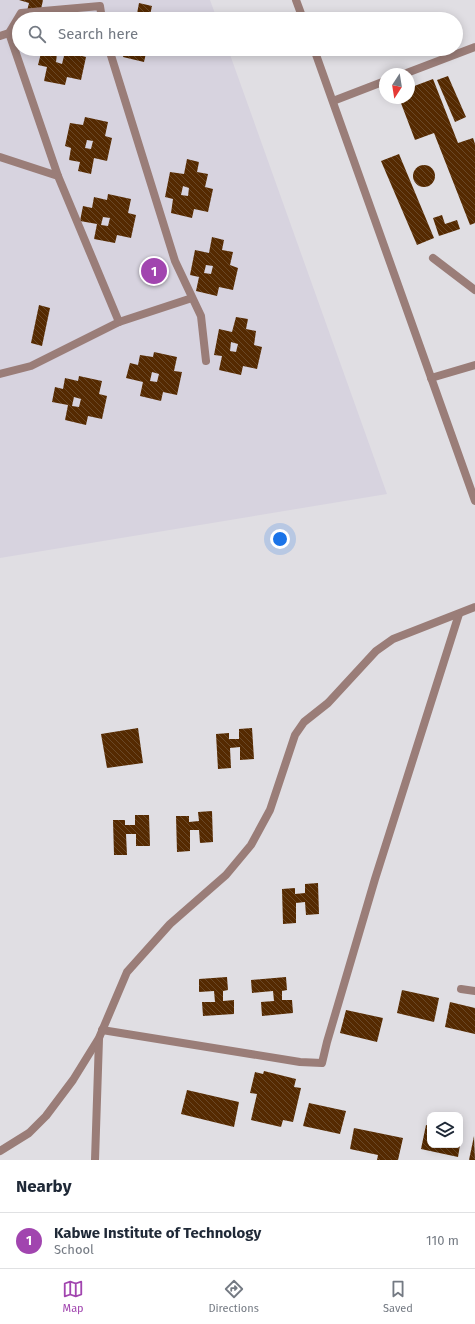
<!DOCTYPE html>
<html lang="en">
<head>
<meta charset="utf-8">
<style>
  :root { --surface:#fff; --page:#f6f6f7; --text:#1f2937; --muted:#747a83; --line:#e0e1e3; --accent:#a145af }
  body { margin:0; font-family:"Fira Sans",sans-serif; background:var(--page); color:var(--text) }
  .controls { position:absolute; right:12px; bottom:12px; display:grid; overflow:hidden; border-radius:8px; box-shadow:0 2px 10px #0003 }
  .controls button { width:36px; height:36px; display:grid; place-items:center; padding:0; border:0; border-bottom:1px solid var(--line); background:var(--surface); color:var(--text); font:20px sans-serif }
  .compass { position:absolute; left:379px; top:68px; width:36px; height:36px; border-radius:50%; background:var(--surface); box-shadow:0 2px 10px #0003; rotate:192deg }
  .you { position:absolute; left:280px; top:539px; width:14px; height:14px; margin:-10px; border:3px solid #fff; border-radius:50%; background:#1a73e8; box-shadow:0 0 0 6px #1a73e833 }
  .badge { display:grid; place-items:center; width:26px; height:26px; border-radius:50%; background:var(--accent); color:#fff; font-size:13px; font-weight:700 }
  .pin { position:absolute; translate:-50% -50%; border:2px solid #fff; box-shadow:0 1px 4px #0006 }
  .list { margin:0; padding:0; list-style:none }
  h2 { display:flex; justify-content:space-between; align-items:center; height:52px; margin:0; padding:0 16px; font-size:17px }
  h2 small { font-size:13px; font-weight:400; color:var(--muted) }
  .list li { display:grid; grid-template-columns:26px 1fr auto; gap:12px; align-items:center; box-sizing:border-box; height:56px; padding:0 16px; border-top:1px solid var(--line) }
  .list b { display:block; font-size:15px; white-space:nowrap }
  .list p { margin:0; font-size:13px; white-space:nowrap; color:var(--muted) }
  .list em { font-size:13px; font-style:normal; color:var(--muted) }
  .icon { flex:none; width:22px; height:22px; fill:none; stroke:currentColor; stroke-width:2; stroke-linecap:round; stroke-linejoin:round }
  .map { position:relative; flex:none; width:475px; height:1160px; overflow:hidden }
  .search { position:absolute; background:var(--surface); box-shadow:0 2px 10px #0003; left:12px; right:12px; top:12px; height:44px; display:flex; align-items:center; gap:10px; box-sizing:border-box; padding:0 14px; border-radius:22px; color:var(--muted); font-size:15px }
  .sheet { height:108px; background:var(--surface) }
  nav { display:flex; justify-content:space-around; align-items:center; box-sizing:border-box; height:56px; border-top:1px solid var(--line); background:var(--surface); font-size:11px; color:var(--muted) }
  nav a { display:grid; justify-items:center; gap:2px }
  nav .on { color:var(--accent) }
  .map>svg:first-child { display:block }
  .built { fill:#d7d3df }
  .building { fill:url(#building-back-hatch); fill-rule:evenodd }
  .lines { fill:none; stroke-linecap:round; stroke-linejoin:round }
  .service { stroke:#9a7d78; stroke-width:8 }
  .minor { stroke:#9a7d78; stroke-width:8 }
  .tertiary { stroke:#9a7d78; stroke-width:8 }
</style>
</head>
<body>
<div class="map">
<svg width="475" height="1160" viewBox="0 0 475 1160">
  <defs>
    <pattern id="building-back-hatch" width="6" height="6" patternUnits="userSpaceOnUse"><rect width="6" height="6" fill="#552a01"/><path d="M-1 5l2 2M0 0l6 6M5-1l2 2" fill="none" stroke="#6a4827"/></pattern>
  </defs>
  <rect width="100%" height="100%" fill="#e0dee3"/>
  <path class="built" d="M0,0H210L217,19H19V49H228L387,494L0,558Z"/>
  <g class="building">
    <path d="M19,0H43L40,14L27,11L29,3Z"/>
    <path d="M139,3L152,6L150,15L160,17V19H122L123,15L136,19Z"/>
    <path d="M42,49H80L78,55L86,57L81,80L67,77L65,85L44,81L47,67L38,65ZM57,54L64,56L62,64L56,62Z"/>
    <path d="M125,49H162L160,56L146,53L144,62L123,57Z"/>
    <path d="M448,76L466,117L455,122L437,80Z"/>
    <path d="M433,79L458,143L473,138L475,144V223L470,225L434,133L415,140L399,98H409V88Z"/>
    <path d="M85,117L108,122L105,136L112,138L107,161L94,158L91,174L78,171L80,162L69,160L71,148L65,146L70,123L83,125ZM87,140L93,141L91,149L85,148Z"/>
    <path d="M399,154L434,238L417,245L381,161Z"/>
    <path d="M187,159L199,162L197,172L208,174L205,187L213,189L208,212L194,209L192,218L171,213L173,199L165,197L170,172L184,174ZM183,186L189,188L188,196L181,195Z"/>
    <circle cx="424" cy="176" r="11"/>
    <path d="M108,194L131,199L128,213L136,215L131,238L117,235L115,243L94,239L97,224L80,221L83,206L92,208L94,197L107,200ZM103,217L110,218L108,226L101,225Z"/>
    <path d="M442,215L445,224L457,220L460,229L439,236L433,218Z"/>
    <path d="M212,237L224,240L222,250L233,252L230,265L238,268L233,290L219,287L217,296L196,291L199,277L190,275L195,250L209,253ZM206,265L213,266L211,274L204,273Z"/>
    <path d="M39,305L50,308L42,346L31,343Z"/>
    <path d="M236,317L248,319L246,329L256,331L254,345L262,347L257,369L243,366L241,375L219,370L222,356L214,355L219,329L232,332ZM231,342L238,344L236,352L230,351Z"/>
    <path d="M154,352L177,357L174,371L182,372L177,395L163,392L161,401L140,396L143,382L126,378L130,363L138,365L140,355L153,357ZM152,372L159,374L157,382L150,381Z"/>
    <path d="M79,376L102,381L99,394L107,396L102,419L88,416L86,425L65,420L68,405L52,402L55,387L63,389L65,378L78,381ZM74,397L81,399L79,407L72,406Z"/>
    <path d="M138,728L143,763L107,768L101,734Z"/>
    <path d="M252,728L254,759L240,760V747L230,748L231,768L218,769L216,734L229,733V739H239V729Z"/>
    <path d="M212,811L213,842L200,843L199,830H190V851L177,852L176,816H189V822L199,821L198,812Z"/>
    <path d="M135,815H149L150,846H136V834H126L127,855H114L113,820H125V825H135Z"/>
    <path d="M318,883L319,914L306,915L305,902L296,903V923L283,924L282,889L295,888V894L305,893V884Z"/>
    <path d="M227,977L228,990L223,991V1001L234,1000V1014L203,1016L202,1002H215L214,991L199,992V979Z"/>
    <path d="M286,977L287,990L282,991V1000H292L293,1013L262,1016L261,1002L274,1001L273,991L252,993L251,980Z"/>
    <path d="M402,990L439,998L434,1022L397,1013Z"/>
    <path d="M450,1002L475,1008V1034L445,1027Z"/>
    <path d="M346,1010L383,1018L377,1042L340,1033Z"/>
    <path d="M264,1071L296,1079L294,1087L301,1088L293,1122L283,1120L281,1127L251,1120L257,1094L250,1093L255,1072L263,1074Z"/>
    <path d="M187,1090L239,1102L234,1127L181,1114Z"/>
    <path d="M309,1103L346,1111L340,1134L303,1126Z"/>
    <path d="M426,1125L430,1126V1145H460L458,1157L421,1149Z"/>
    <path d="M354,1128L403,1138L398,1160H377L378,1155L350,1149Z"/>
    <path d="M474,1136L475,1160H469Z"/>
  </g>
  <g class="lines">
    <g class="service">
      <path d="M9,33L58,176"/>
      <path d="M0,36L9,33L21,13L100,6L102,19"/>
      <path d="M109,49L175,261L201,316L206,361"/>
      <path d="M0,157L58,176L119,322"/>
      <path d="M0,374L31,366L119,322L192,298"/>
    </g>
    <g class="minor">
      <path d="M404,74L475,47"/>
      <path d="M333,101L385,81"/>
      <path d="M433,258L475,290"/>
      <path d="M431,378L475,365"/>
      <path d="M461,989L475,991"/>
      <path d="M102,1030L300,1062L322,1063L327,1042L375,879L459,614"/>
      <path d="M0,1151L29,1133L46,1116L73,1080L99,1038L127,972L170,924L226,875L251,845L270,810L295,735L304,722L328,703L376,651L393,639L475,607"/>
      <path d="M95,1160L99,1039"/>
    </g>
    <g class="tertiary">
      <path d="M296,0L303,19"/>
      <path d="M314,49L475,501"/>
    </g>
  </g>
</svg>
<div class="controls">
<button><svg class="icon" aria-label="layers" viewBox="0 0 24 24"><path d="M12 4l9 5-9 5-9-5zM3 14l9 5 9-5"/></svg></button>
</div>
<svg class="compass" viewBox="-18 -18 36 36"><path d="M0-13l5 13h-10z" fill="#e53935"/><path d="M0 13l5-13h-10z" fill="#747a83"/></svg>
<div class="you"></div>
<div class="pin badge" style="left:154px;top:271px">1</div>
<div class="search"><svg class="icon" aria-label="search" viewBox="0 0 24 24"><circle cx="10" cy="10" r="6"/><path d="M15 15l6 6"/></svg>Search here</div>
</div>
<section class="sheet">
<h2>Nearby<small></small></h2>
<ul class="list">
<li><span class="badge">1</span><div><b>Kabwe Institute of Technology</b><p>School</p></div><em>110 m</em></li>
</ul>
</section>
<nav>
<a class="on"><svg class="icon" aria-label="map" viewBox="0 0 24 24"><path d="M3 6l6-2 6 2 6-2v14l-6 2-6-2-6 2zM9 4v14M15 6v14"/></svg>Map</a>
<a><svg class="icon" aria-label="directions" viewBox="0 0 24 24"><path d="M12 3l9 9-9 9-9-9zM9 14v-3h6M13 9l2 2-2 2"/></svg>Directions</a>
<a><svg class="icon" aria-label="saved" viewBox="0 0 24 24"><path d="M7 4h10v16l-5-4-5 4z"/></svg>Saved</a>
</nav>
</body>
</html>
